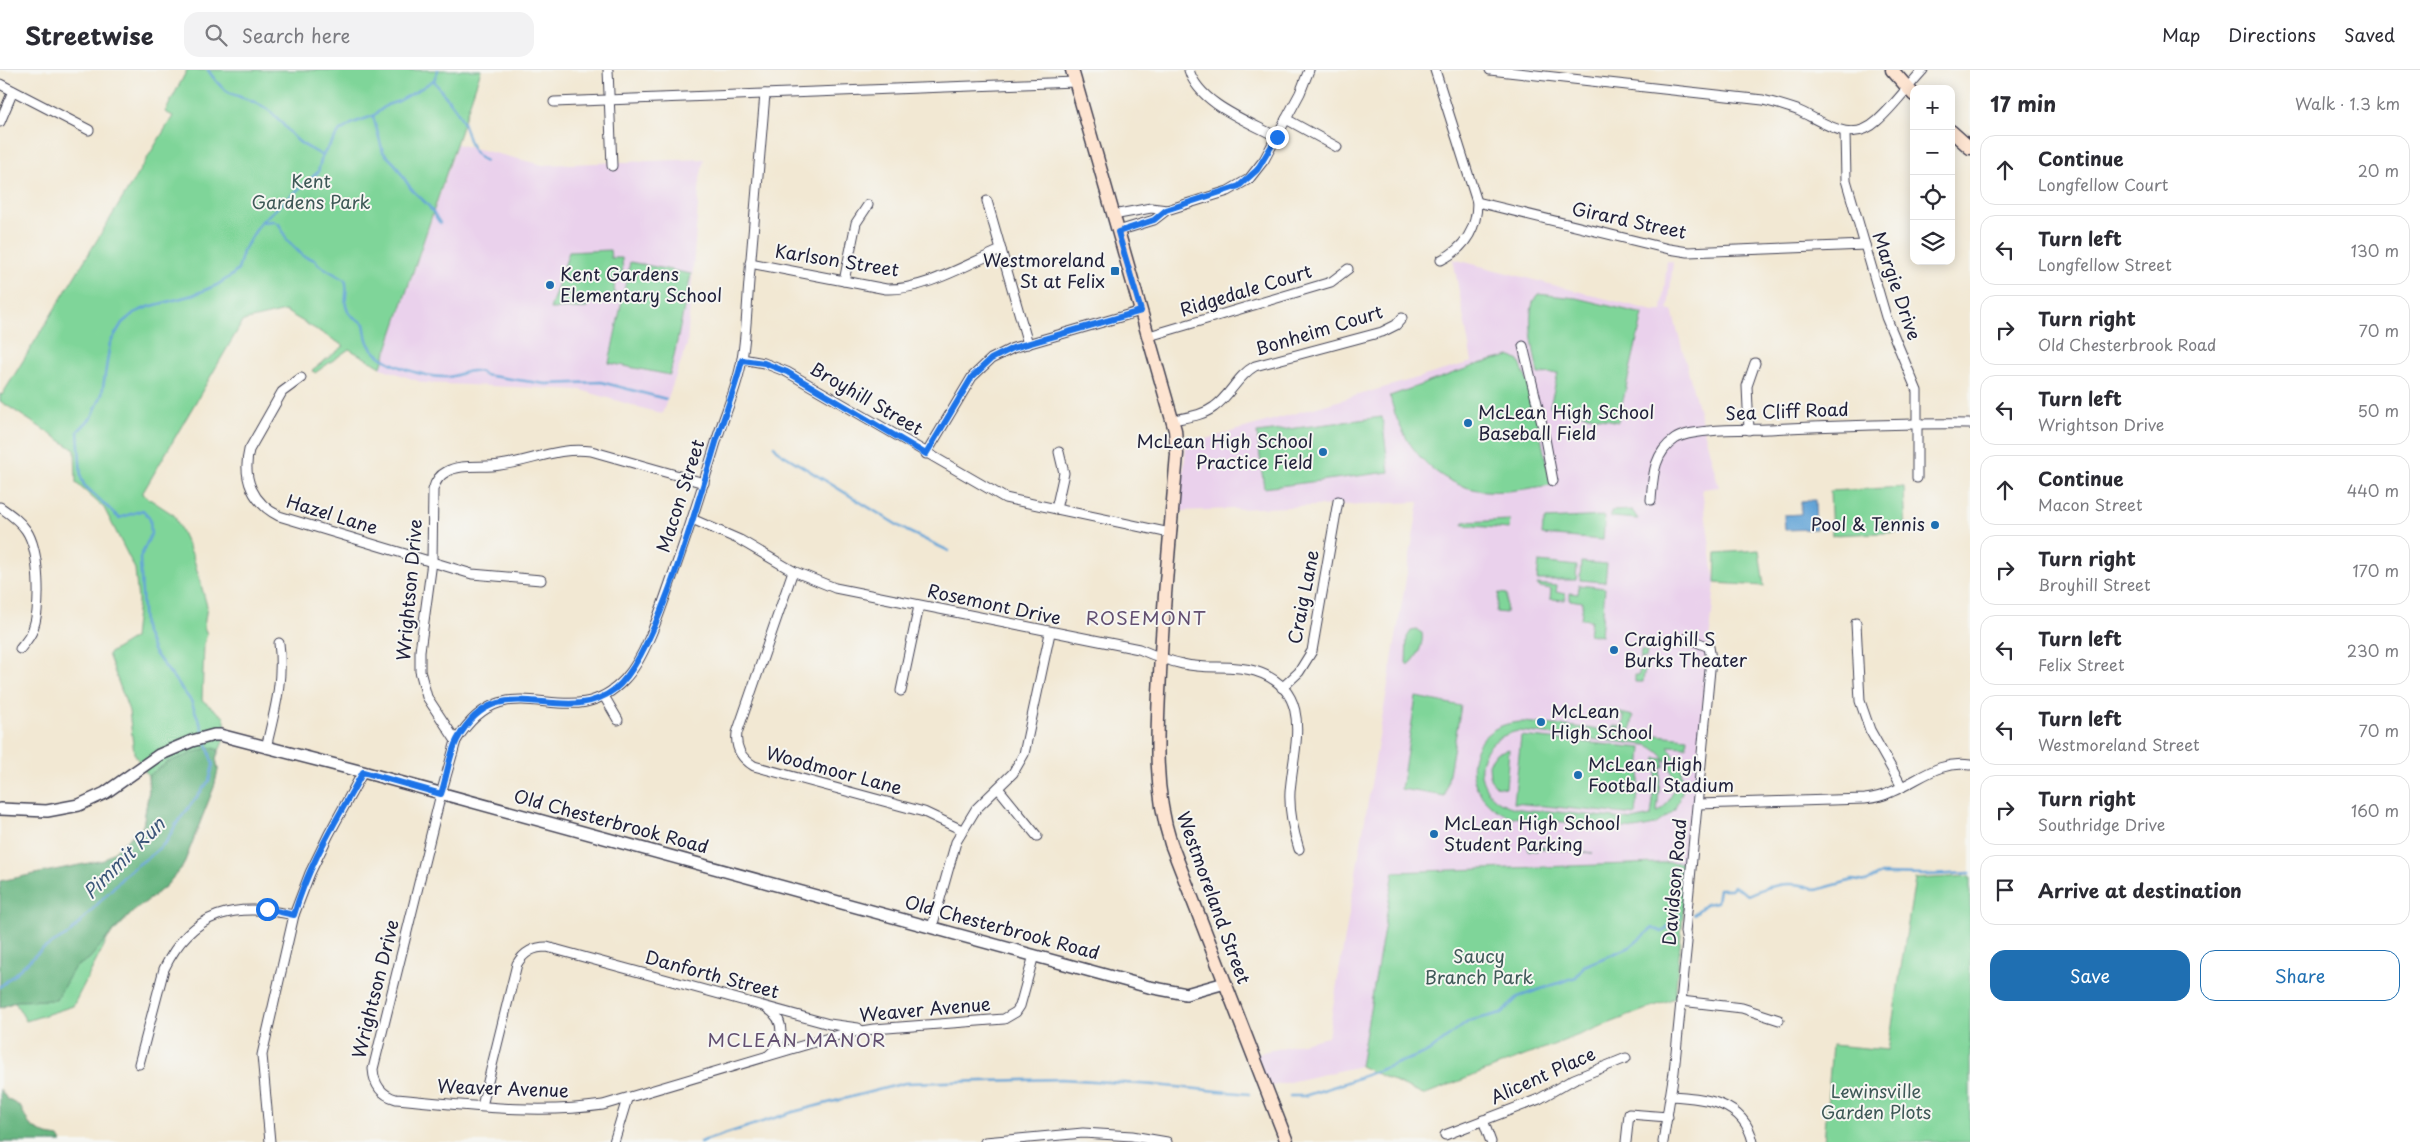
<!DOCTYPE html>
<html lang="en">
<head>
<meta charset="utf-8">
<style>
  :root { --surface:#fff; --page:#f2f2f3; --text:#2b2b33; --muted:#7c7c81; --line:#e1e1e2; --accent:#1f6fb2 }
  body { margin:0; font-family:"Playpen Sans",sans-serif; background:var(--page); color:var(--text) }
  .controls { position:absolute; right:15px; top:15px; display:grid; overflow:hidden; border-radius:10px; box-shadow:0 2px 12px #0003 }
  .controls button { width:45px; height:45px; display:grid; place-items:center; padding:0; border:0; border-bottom:1px solid var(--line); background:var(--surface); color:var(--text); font:25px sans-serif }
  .stop { position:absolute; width:15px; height:15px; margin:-11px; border:4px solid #1a73e8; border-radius:50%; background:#fff }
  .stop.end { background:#1a73e8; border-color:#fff; box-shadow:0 1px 5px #0008 }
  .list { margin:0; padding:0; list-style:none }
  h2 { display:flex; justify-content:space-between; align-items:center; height:65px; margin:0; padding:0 20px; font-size:21px }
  h2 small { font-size:16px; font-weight:400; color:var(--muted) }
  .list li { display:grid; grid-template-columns:32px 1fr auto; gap:15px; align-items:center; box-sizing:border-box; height:70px; margin:0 10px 10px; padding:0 10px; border:1px solid var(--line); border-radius:15px }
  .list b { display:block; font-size:19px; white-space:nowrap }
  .list p { margin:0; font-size:16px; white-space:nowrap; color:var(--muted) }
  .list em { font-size:16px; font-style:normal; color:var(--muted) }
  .actions { display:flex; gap:10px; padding:15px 20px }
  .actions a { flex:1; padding:11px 0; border:1px solid var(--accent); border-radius:15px; text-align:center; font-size:18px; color:var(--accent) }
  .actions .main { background:var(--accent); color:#fff }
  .icon { flex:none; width:28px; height:28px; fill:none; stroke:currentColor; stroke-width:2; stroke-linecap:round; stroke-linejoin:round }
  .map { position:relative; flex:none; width:1970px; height:1072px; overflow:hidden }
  header { display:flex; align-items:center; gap:30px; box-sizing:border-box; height:70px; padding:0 25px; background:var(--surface); border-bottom:1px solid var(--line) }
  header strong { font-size:24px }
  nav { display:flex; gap:28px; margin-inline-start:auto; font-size:18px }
  .search { width:350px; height:45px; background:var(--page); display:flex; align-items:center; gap:12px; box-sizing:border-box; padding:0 18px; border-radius:15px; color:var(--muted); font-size:19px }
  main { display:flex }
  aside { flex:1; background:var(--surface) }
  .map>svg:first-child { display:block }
  .built { fill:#ead1ec }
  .green { fill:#7fd599; stroke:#507c6a; fill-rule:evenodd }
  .forest { fill:#67b681; stroke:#446c5e }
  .water { fill:#64a4d7; stroke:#436389 }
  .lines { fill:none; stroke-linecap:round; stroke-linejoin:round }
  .stream { stroke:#64a4d7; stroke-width:2.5 }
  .minor-casing { stroke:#414052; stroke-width:11 }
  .tertiary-casing { stroke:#414052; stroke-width:14 }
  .secondary-casing { stroke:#414052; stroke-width:15 }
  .minor { stroke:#fff; stroke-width:9 }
  .tertiary { stroke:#fff; stroke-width:11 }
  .secondary { stroke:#fde4d1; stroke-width:12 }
  .route { stroke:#1a73e8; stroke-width:6 }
  .poi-dot { fill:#1f6fb2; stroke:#f6f6f2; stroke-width:2 }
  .labels { text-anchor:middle; stroke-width:4; stroke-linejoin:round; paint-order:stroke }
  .park-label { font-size:18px; fill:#3e5857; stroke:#f6f6f2 }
  .street-label { font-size:18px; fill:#22223b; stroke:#f6f6f2 }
  .poi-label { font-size:18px; fill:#22223b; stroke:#f6f6f2; text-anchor:start }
  .neighbourhood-label { font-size:19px; letter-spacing:1px; fill:#635071; stroke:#f6f6f2 }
  .water-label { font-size:19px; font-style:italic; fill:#3c5679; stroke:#f6f6f2 }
</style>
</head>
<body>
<header>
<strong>Streetwise</strong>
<div class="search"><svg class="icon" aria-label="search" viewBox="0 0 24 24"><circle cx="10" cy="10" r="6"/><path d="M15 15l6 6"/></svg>Search here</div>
<nav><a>Map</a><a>Directions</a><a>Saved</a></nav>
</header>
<main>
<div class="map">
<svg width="1970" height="1072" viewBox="0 0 1970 1072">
  <rect width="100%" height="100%" fill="#f6f6f2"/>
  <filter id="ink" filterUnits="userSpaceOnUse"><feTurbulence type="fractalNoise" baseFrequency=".02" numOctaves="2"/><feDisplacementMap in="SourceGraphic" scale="10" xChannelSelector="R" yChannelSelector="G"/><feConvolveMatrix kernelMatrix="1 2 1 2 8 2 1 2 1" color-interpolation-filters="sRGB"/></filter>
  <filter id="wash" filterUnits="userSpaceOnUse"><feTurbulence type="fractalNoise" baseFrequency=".0096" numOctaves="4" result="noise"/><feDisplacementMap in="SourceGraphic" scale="20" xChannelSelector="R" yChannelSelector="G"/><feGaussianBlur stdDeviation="1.12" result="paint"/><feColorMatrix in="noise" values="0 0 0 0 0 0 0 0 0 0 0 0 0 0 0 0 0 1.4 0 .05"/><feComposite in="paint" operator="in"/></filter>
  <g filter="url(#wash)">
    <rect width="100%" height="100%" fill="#f2e8d3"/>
    <g class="built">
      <path d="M457,74L543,95L704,89L700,109L687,275L662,344L581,320L424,313L381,298Z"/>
      <path d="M1453,189L1653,241L1662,240L1667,191L1673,192L1668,240H1672L1719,417L1702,419L1715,513L1688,792L1394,802L1360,996L1267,1017L1254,984L1328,967L1419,432L1180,441L1186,375L1472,292Z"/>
    </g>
    <g class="green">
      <path d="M187,0H481L381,297L349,279L315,303L312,300L344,276L285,241L243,251L142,424L174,445L193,486L207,536L204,557L207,564L204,574L202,630L224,647L227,662L216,688L218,700L214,717L183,796L165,817L134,841L108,868L73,936L26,951L15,932L0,938V864L33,865L143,756L149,720L148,706L134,683L129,641L108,584L134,568L138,531L135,499L104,438L76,413L75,380L0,331V324L2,325L173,46L165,42Z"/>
      <path d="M610,180L611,188H622L623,208H614L615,231L588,233L587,238L550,239L569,182Z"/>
      <path d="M630,192L691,204L670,305L609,293Z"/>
      <path d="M1538,224L1576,228L1643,244L1618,352L1550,336L1558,303L1538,304C1535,285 1523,239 1538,224Z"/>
      <path d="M1510,286L1519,291L1531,320L1551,415C1530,418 1507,423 1486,421C1435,417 1400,373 1390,326L1482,293Z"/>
      <path d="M1382,347L1389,402L1264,418L1257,363Z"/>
      <path d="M1904,417L1906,462L1832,465L1830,421Z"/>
      <path d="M1632,440L1638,449L1611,447V441Z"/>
      <path d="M1605,446L1603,470L1542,465L1543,455L1546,449Z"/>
      <path d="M1510,450L1509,459L1463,455L1464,452Z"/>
      <path d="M1759,480L1764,516L1715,513L1716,483Z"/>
      <path d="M1539,492L1577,496L1576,510H1537Z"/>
      <path d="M1581,492L1607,494L1605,512L1580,510Z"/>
      <path d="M1537,514L1557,516L1556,522L1565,524V530L1550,529L1551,519L1539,517Z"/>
      <path d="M1579,515L1605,518L1601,566L1589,564L1591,550L1581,549L1583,532L1570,530V523L1578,524Z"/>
      <path d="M1499,523L1507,524L1506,543L1496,542Z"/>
      <path d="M1417,560L1422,563C1424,573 1417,590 1408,595L1406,593L1407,567L1411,561Z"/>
      <path d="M1641,580L1647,582L1646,588H1642V595H1645L1643,612H1635V605H1639Z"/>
      <path d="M1416,627L1461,636L1445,726L1401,719Z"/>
      <path d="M1617,642L1633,646L1631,660L1613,658L1614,656L1623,657L1624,646L1615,645Z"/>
      <path d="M1524,652L1687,668L1686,677L1668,676L1681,697L1683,720L1674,741L1655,755L1635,759L1512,747C1454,728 1461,652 1524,652ZM1518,661L1647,675C1675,688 1685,723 1657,743L1661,697H1664V689L1656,688L1655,697H1657L1651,746L1633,750C1605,747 1577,744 1549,741C1535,740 1518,741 1504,734C1488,727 1477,709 1482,691C1487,673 1501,665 1518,661Z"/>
      <path d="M1521,666L1642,678L1636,745L1514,733Z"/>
      <path d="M1509,679L1506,718L1496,716L1490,709L1489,693L1496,683Z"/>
      <path d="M1528,772L1537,773V776L1593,783L1537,778V781L1528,780Z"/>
      <path d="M1688,792L1675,928L1423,1025L1360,996L1394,802Z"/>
      <path d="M1970,806V1072H1824L1832,975L1888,980L1915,809Z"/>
    </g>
    <g class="forest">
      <path d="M210,677L219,680L216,688L218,700L214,717L183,796L165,817L134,841L112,862L89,889L74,898L56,930L16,931L0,938V811L104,790L143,756L149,720L148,706L168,692Z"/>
      <path d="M0,1019L7,1029L20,1036L29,1054L35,1059L47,1065L59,1067L62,1072H0Z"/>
    </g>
    <path class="water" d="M1815,430L1816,459L1785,460L1784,445L1801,444V431Z"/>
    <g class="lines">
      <g class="stream">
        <path d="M208,0C229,32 236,21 264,37C278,45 285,59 297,70C304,77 315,80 322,86"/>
        <path d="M434,10C441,24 454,33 461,48C469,63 468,84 486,91"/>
        <path d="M373,46L383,82L395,94L411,119L428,135L440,153"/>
        <path d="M262,152L273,151L279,154L287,170L303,186L315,190L319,195L345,210C350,221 340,234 351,245C355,249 360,250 364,254C366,261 365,269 370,276C382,295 426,308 448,307C461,306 466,298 481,302L484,305L546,314L601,312L666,329"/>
        <path d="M774,376L779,382L907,461L949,481"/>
        <path d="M204,663L191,631L154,582L144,558L140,488L151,464L150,449L143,440L119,448L84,415L81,407L78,361L92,347L102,324L110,273L122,253L134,243L148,237L193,225L217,215L231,206L238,200L243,181L261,152L318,102L322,86L340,61L353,53L373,46L387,35L399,31L420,19L434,10L438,0"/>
        <path d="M1694,844L1706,834L1717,832L1719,819H1731L1734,816L1748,825C1769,815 1794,809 1816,820L1853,810L1866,812L1881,804L1927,805L1970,803"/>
        <path d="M0,917L41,880L69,864L128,802L154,783L166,772L177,753L209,711L213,695L206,671"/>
        <path d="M1290,1026H1304L1342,1014L1428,982L1469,951L1502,943L1518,927L1576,907L1584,896L1630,877L1653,858L1662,862L1680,845"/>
        <path d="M700,1072L793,1042L905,1013L1062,1009L1155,1015L1249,1024"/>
      </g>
    </g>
  </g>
  <g filter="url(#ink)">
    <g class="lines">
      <defs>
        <g id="minor">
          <path d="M608,0L612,96"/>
          <path d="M1189,0C1199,34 1248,51 1277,67"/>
          <path d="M1435,0L1477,132C1477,159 1465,178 1441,190"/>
          <path d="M1490,0L1763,30C1775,33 1786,36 1797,40C1823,51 1850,76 1877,51C1894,36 1908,16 1923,0"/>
          <path d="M0,14L89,60"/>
          <path d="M554,32L1075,12"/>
          <path d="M1286,49L1337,77"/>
          <path d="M0,52L13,21"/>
          <path d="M1845,62L1846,110L1886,247L1917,321V408"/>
          <path d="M987,131L1028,274"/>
          <path d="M1477,132L1669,179L1688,182L1865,175"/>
          <path d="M1113,145L1151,138L1167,140"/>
          <path d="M1118,161L1154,150L1167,140L1228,121L1249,109L1264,90L1300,23L1309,0"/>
          <path d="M750,193L886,219C925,220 965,195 1001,180"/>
          <path d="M844,211L856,153L868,135"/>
          <path d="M1149,266L1331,212L1348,199"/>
          <path d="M1523,276L1543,358L1553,411"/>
          <path d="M742,289L764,293L787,302L1005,428L1170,463"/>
          <path d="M301,308L282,322L249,380C242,409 253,433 279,446L472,504L541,510"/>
          <path d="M1173,350C1187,347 1202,346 1214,337C1230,326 1237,306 1255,296L1382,262L1396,255L1402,248"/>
          <path d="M1749,360L1747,316L1755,293"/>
          <path d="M926,384L972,307L991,289L1013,278L1141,241"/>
          <path d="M704,413L591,381C556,377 533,391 500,395C484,398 460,393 446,402C438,406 435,412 433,420L432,492L420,581V601L427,627L456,671L441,724L373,999C374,1014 381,1025 396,1029C465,1035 534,1045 603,1035L842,964L874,959L1004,949L1016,942L1020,936L1034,885"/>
          <path d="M1651,430C1653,407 1653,384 1675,369C1692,358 1746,360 1768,359C1836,356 1903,353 1970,354"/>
          <path d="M0,437C10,444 19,450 26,460C40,480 41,537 33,559C31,566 25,573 20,579"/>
          <path d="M1056,439L1064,403L1059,382"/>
          <path d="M692,449L740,470L793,501L835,518L1139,579C1153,585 1168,591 1183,594C1206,600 1232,594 1255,601C1316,620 1293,678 1290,722C1289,742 1293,760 1299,779"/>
          <path d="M793,501L737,663C735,678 741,688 754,696L924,742L962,760"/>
          <path d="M1856,553L1860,631L1870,660L1902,717"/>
          <path d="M1282,618L1299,602L1312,581L1338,431"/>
          <path d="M901,621L919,536"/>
          <path d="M604,626L618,650"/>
          <path d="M456,671C509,585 567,671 625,609C648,585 664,528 676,496C691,454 704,412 717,369C725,343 738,316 742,289C747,260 747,229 750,200C755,141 760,82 765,24"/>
          <path d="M266,678C274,643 284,610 279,573"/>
          <path d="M998,718L1037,766"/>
          <path d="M1698,734L1865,729C1874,728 1883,726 1891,722C1919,711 1938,690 1970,695"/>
          <path d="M932,857L956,772L976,739L1013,703L1024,684L1050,563"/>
          <path d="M1681,931L1742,938L1779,950"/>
          <path d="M768,939C786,950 784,973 769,985"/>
          <path d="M139,994L164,899C192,841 235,832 294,845"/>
          <path d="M1670,1026C1704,1028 1744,1031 1753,1072"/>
          <path d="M482,1036L517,894C524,882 533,877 547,877L829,954L858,958"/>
          <path d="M1483,1050L1491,1072"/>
          <path d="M1445,1065L1539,1029L1574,1009L1626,988"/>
          <path d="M270,1072L262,985L294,845L310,803L329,764L363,702"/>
          <path d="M614,1072L627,1029"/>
          <path d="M985,1072L1083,1063L1132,1066L1167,1072"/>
          <path d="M1626,1072L1629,1044L1668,1047"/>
          <path d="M1663,1072L1674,1002L1687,872L1685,862L1711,589L1709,577L1687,568"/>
        </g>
        <path id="tertiary" d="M0,739L47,741L79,735L105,723L159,685L192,671L214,665H220L363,702L1149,917L1186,924L1225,913"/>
        <g id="secondary">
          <path d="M1072,0L1175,360L1177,384C1171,458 1163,531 1160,604C1157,661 1153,719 1171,774L1287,1072"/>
          <path d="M1892,0L1914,25"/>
          <path d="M1951,61L1970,78"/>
        </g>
      </defs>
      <use href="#minor" class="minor-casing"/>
      <use href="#tertiary" class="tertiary-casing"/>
      <use href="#secondary" class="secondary-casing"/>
      <use href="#minor" class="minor"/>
      <use href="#tertiary" class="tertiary"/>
      <use href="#secondary" class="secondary"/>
    </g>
  </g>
  <g class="lines" filter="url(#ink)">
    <path class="route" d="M267,839L294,845C308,794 338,748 363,702L441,724C447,707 449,685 457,670C499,592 561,661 615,619C657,586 700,424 717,369C725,343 736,317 742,290L764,293L787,302L926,384L972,307L991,289L1013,278L1141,241L1118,162L1154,150L1166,140L1239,116L1257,100L1277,67"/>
  </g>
  <g class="poi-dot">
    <rect x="1110" y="196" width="10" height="10" rx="2.5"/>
    <circle cx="550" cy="215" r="5"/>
    <circle cx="1468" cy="353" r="5"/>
    <circle cx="1323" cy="382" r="5"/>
    <circle cx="1935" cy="455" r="5"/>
    <circle cx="1614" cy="580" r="5"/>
    <circle cx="1541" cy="652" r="5"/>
    <circle cx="1578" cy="705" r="5"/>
    <circle cx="1434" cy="764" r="5"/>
  </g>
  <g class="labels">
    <g class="park-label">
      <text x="311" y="118">Kent<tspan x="311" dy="21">Gardens Park</tspan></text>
      <text x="1479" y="893">Saucy<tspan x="1479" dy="21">Branch Park</tspan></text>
      <text x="1876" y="1028">Lewinsville<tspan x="1876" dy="21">Garden Plots</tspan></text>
    </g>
    <g class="street-label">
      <text transform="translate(1629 151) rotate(12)" y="6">Girard Street</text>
      <text transform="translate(837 191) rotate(9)" y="6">Karlson Street</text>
      <text transform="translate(1896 216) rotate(71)" y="6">Margie Drive</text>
      <text transform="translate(1246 221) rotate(-17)" y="6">Ridgedale Court</text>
      <text transform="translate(1319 261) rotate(-17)" y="6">Bonheim Court</text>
      <text transform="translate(866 329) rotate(30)" y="6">Broyhill Street</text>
      <text transform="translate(1787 342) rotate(-2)" y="6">Sea Cliff Road</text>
      <text transform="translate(681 426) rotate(-72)" y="6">Macon Street</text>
      <text transform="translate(332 445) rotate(17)" y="6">Hazel Lane</text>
      <text transform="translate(410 520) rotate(-85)" y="6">Wrightson Drive</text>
      <text transform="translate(1304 527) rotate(-79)" y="6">Craig Lane</text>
      <text transform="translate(994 535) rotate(12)" y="6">Rosemont Drive</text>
      <text transform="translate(834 701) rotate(15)" y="6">Woodmoor Lane</text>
      <text transform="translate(611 752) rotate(15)" y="6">Old Chesterbrook Road</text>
      <text transform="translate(1675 812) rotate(-85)" y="6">Davidson Road</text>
      <text transform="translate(1213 828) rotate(70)" y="6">Westmoreland Street</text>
      <text transform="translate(1002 858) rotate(15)" y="6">Old Chesterbrook Road</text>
      <text transform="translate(712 905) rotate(15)" y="6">Danforth Street</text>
      <text transform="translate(376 919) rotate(-76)" y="6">Wrightson Drive</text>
      <text transform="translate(925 940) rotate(-5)" y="6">Weaver Avenue</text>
      <text transform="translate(1543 1006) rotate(-24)" y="6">Alicent Place</text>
      <text transform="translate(503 1019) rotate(2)" y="6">Weaver Avenue</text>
    </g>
    <g class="poi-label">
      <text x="1105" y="197" text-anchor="end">Westmoreland<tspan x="1105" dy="21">St at Felix</tspan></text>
      <text x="560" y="211">Kent Gardens<tspan x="560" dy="21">Elementary School</tspan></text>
      <text x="1478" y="349">McLean High School<tspan x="1478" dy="21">Baseball Field</tspan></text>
      <text x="1313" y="378" text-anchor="end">McLean High School<tspan x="1313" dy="21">Practice Field</tspan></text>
      <text x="1925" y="461" text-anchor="end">Pool &amp; Tennis</text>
      <text x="1624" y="576">Craighill S<tspan x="1624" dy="21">Burks Theater</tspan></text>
      <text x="1551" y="648">McLean<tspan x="1551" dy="21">High School</tspan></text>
      <text x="1588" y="701">McLean High<tspan x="1588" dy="21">Football Stadium</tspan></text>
      <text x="1444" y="760">McLean High School<tspan x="1444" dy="21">Student Parking</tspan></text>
    </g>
    <g class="neighbourhood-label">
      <text x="1146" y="555">ROSEMONT</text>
      <text x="797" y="977">MCLEAN MANOR</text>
    </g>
    <g class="water-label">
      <text transform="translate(124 788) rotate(-45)" y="7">Pimmit Run</text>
    </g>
  </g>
</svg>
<div class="controls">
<button>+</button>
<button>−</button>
<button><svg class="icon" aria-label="locate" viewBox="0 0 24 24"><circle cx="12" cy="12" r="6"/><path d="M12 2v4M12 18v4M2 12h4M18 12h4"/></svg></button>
<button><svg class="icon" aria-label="layers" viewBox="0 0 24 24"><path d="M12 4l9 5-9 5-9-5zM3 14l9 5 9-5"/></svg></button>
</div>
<div class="stop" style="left:267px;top:839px"></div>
<div class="stop end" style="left:1277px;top:67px"></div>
</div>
<aside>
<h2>17 min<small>Walk · 1.3 km</small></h2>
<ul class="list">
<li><svg class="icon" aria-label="ahead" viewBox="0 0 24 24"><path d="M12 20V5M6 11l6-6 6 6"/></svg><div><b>Continue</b><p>Longfellow Court</p></div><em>20 m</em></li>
<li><svg class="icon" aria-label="left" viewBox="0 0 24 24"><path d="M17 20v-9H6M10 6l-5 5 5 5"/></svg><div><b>Turn left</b><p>Longfellow Street</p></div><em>130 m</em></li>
<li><svg class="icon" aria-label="right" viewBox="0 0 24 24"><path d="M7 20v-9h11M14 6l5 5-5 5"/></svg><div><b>Turn right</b><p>Old Chesterbrook Road</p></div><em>70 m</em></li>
<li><svg class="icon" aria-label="left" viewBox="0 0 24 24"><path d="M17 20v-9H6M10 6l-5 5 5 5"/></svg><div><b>Turn left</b><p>Wrightson Drive</p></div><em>50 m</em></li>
<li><svg class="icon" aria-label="ahead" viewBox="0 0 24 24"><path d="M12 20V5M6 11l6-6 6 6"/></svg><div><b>Continue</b><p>Macon Street</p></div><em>440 m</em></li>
<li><svg class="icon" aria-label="right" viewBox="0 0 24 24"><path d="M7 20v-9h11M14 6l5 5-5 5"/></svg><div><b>Turn right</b><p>Broyhill Street</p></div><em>170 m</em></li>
<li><svg class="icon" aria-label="left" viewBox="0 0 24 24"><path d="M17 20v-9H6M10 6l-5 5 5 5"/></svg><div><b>Turn left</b><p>Felix Street</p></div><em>230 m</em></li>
<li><svg class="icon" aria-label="left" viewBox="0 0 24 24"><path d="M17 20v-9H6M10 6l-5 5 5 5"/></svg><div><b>Turn left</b><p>Westmoreland Street</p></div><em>70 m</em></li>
<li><svg class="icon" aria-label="right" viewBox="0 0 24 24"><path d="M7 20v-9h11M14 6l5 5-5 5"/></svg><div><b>Turn right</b><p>Southridge Drive</p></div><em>160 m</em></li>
<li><svg class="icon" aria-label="arrive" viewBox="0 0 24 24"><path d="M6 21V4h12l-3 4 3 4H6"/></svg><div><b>Arrive at destination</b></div></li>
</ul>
<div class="actions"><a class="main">Save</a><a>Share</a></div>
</aside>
</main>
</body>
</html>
